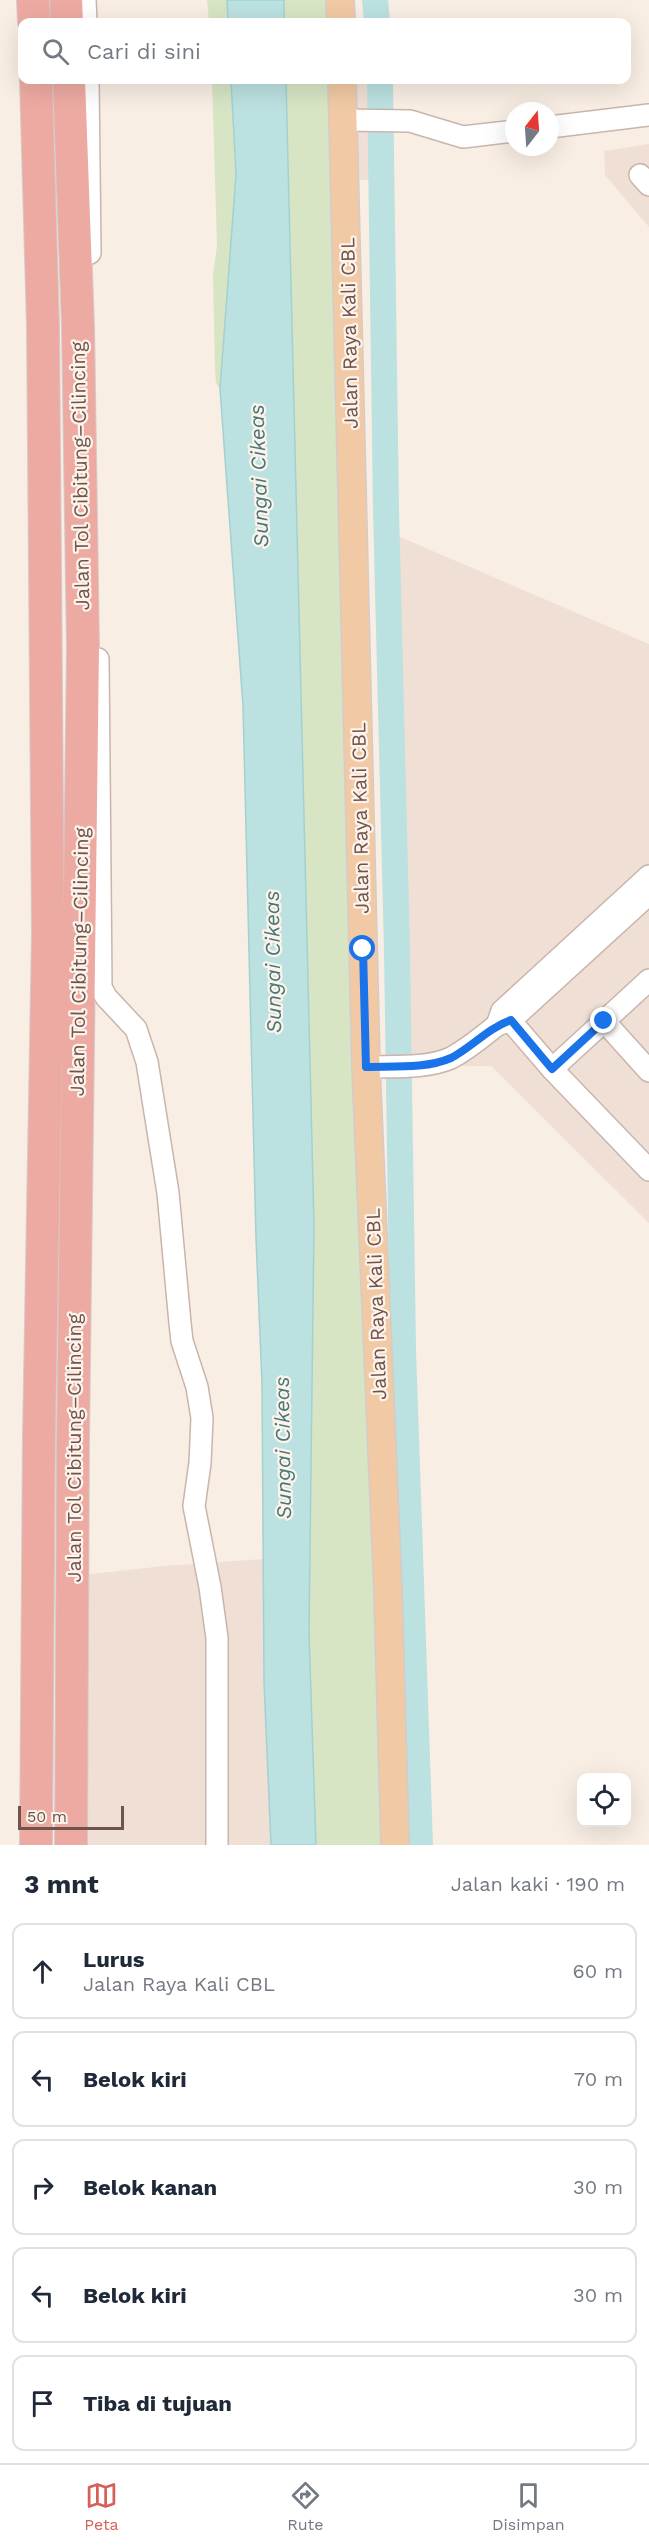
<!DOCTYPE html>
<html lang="id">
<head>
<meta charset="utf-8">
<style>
  :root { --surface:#fff; --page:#f6f6f7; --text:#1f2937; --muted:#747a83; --line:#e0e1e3; --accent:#d66057 }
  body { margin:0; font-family:"Work Sans",sans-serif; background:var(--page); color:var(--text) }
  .controls { position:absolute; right:18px; bottom:18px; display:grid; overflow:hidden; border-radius:12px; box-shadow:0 6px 24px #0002 }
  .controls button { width:54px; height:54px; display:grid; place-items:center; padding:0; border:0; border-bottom:2px solid var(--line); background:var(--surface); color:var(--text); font:30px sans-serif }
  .compass { position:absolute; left:505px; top:102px; width:54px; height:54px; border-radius:50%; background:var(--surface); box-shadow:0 6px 24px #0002; rotate:17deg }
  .scale { position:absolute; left:18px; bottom:15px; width:106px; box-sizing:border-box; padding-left:6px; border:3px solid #6f544d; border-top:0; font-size:16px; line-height:21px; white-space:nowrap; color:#6f544d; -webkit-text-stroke:4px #fdf3ea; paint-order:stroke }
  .stop { position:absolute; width:18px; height:18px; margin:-14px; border:4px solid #1a73e8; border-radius:50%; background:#fff }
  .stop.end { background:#1a73e8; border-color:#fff; box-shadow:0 2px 6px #0008 }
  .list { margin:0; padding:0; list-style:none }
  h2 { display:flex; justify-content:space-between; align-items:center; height:78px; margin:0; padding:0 24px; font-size:26px }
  h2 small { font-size:20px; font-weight:400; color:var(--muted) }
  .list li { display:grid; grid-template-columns:39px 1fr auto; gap:18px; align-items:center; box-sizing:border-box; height:96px; margin:0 12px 12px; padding:0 12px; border:2px solid var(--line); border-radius:12px }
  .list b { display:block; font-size:22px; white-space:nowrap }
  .list p { margin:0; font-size:20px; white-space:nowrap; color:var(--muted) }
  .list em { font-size:20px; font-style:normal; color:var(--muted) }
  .icon { flex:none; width:33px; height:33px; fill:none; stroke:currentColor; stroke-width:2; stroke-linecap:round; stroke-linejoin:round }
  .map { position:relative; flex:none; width:649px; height:1845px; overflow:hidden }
  .search { position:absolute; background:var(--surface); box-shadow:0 6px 24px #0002; left:18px; right:18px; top:18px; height:66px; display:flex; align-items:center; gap:15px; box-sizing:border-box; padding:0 21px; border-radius:12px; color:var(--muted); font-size:22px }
  .sheet { height:618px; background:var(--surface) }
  nav { display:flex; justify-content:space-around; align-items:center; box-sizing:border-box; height:84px; border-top:2px solid var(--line); background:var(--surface); font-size:16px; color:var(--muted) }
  nav a { display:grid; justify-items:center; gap:3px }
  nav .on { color:var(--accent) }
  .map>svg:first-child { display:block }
  .residential { fill:#f0dfd4 }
  .green { fill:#d7e5c5 }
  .water { fill:#bbe1e0; stroke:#a3d1d1; stroke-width:1.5 }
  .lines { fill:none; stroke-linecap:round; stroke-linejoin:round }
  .river { stroke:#bbe1e0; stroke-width:26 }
  .minor-casing { stroke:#c9b5ac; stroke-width:24 }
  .major-casing { stroke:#d4ccca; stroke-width:30 }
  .highway-casing { stroke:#d4ccca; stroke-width:34 }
  .minor { stroke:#fff; stroke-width:21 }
  .major { stroke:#f1c9a4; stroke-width:27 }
  .highway { stroke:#edaaa2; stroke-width:32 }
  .route { stroke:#1a73e8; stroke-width:8 }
  .labels { text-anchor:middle; stroke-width:4.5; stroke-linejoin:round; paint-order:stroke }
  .street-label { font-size:20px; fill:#6f544d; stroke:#fdf3ea }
  .water-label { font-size:21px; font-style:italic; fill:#46787a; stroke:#fdf3ea }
</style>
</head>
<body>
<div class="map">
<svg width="649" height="1845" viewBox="0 0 649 1845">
  <rect width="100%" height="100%" fill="#f9eee4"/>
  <g class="residential">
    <path d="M330,80H381L383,101L378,181L339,178Z"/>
    <path d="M649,144V227L605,175L604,151Z"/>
    <path d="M386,531L649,644V1223L491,1066H400Z"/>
    <path d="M263,1559L264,1682L271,1845H71L72,1576L165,1566Z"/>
  </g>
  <g class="green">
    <path d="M207,0H227L228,22H209Z"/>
    <path d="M284,0H340L341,22H284Z"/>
    <path d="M212,80H231L236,174L220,389L216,383L215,370L213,276L217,245Z"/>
    <path d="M286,80H342L394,1845H314L309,1641L311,1094Z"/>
  </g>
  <g class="water">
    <path d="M227,0H284V22H228Z"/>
    <path d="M231,80H286L314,1225L309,1633L316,1845H271L264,1682L262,1383L256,1238L243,706L220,389L236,174Z"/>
  </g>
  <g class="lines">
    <g class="river">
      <path d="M375,0L377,22"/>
      <path d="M380,80L386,510L397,950L403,1350L420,1845"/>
    </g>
    <defs>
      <g id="minor">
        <path d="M85,0L86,22"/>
        <path d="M88,80L90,253"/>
        <path d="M343,120L410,121L463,137L514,131"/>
        <path d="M550,127L649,115"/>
        <path d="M640,175L649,185"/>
        <path d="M98,659L101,987L106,997L136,1029L147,1062L168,1193L180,1323L182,1341L197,1387L202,1418L200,1463L194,1506L210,1587L217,1638V1845"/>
        <path d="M649,876L502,1011L497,1025L511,1020L649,894"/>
        <path d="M502,1011L552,1069L649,1170"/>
        <path d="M604,1021L649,1071"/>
        <path d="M366,1067C392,1066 426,1069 451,1058C468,1049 482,1037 497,1025"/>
        <path d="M552,1069L649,980"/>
      </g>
      <g id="major">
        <path d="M340,0L341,22"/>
        <path d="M342,80L366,1067L388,1592L395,1845"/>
      </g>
      <g id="highway">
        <path d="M33,0L34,22"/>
        <path d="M66,0L67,22"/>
        <path d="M36,80L43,326L48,933L39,1435L36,1845"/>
        <path d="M69,80L78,327L83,647L73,1437L71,1845"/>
      </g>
    </defs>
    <use href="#minor" class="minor-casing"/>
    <use href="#major" class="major-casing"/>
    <use href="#highway" class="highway-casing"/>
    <use href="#minor" class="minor"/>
    <use href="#major" class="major"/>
    <use href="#highway" class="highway"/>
  </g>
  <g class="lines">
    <path class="route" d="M363,949L366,1067C392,1066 426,1069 451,1058C472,1047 488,1028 511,1020L552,1069L604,1021"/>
  </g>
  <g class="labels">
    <g class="street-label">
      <text transform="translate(349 333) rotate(-91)" y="7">Jalan Raya Kali CBL</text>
      <text transform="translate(80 476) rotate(-91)" y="7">Jalan Tol Cibitung–Cilincing</text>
      <text transform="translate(360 818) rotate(-91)" y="7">Jalan Raya Kali CBL</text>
      <text transform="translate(79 962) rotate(-89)" y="7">Jalan Tol Cibitung–Cilincing</text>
      <text transform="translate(376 1304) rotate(-92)" y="7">Jalan Raya Kali CBL</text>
      <text transform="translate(74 1448) rotate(-90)" y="7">Jalan Tol Cibitung–Cilincing</text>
    </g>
    <g class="water-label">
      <text transform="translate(259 476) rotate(-92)" y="7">Sungai Cikeas</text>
      <text transform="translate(273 962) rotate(-91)" y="7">Sungai Cikeas</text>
      <text transform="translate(283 1448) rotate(-91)" y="7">Sungai Cikeas</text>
    </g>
  </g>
</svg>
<div class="controls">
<button><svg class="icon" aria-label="locate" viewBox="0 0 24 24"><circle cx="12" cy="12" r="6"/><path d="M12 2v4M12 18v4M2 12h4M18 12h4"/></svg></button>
</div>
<svg class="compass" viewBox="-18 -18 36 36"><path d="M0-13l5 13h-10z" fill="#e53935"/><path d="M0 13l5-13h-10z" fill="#747a83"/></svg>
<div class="scale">50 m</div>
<div class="stop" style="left:363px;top:949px"></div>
<div class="stop end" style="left:604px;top:1021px"></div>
<div class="search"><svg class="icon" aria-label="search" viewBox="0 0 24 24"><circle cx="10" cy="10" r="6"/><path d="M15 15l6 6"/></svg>Cari di sini</div>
</div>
<section class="sheet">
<h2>3 mnt<small>Jalan kaki · 190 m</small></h2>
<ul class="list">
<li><svg class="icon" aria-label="ahead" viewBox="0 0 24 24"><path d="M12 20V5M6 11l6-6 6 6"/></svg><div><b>Lurus</b><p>Jalan Raya Kali CBL</p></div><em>60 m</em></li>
<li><svg class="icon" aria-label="left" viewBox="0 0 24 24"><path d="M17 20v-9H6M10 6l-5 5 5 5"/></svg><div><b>Belok kiri</b></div><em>70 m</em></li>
<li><svg class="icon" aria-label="right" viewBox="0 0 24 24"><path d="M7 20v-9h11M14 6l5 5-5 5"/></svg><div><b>Belok kanan</b></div><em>30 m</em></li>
<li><svg class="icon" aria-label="left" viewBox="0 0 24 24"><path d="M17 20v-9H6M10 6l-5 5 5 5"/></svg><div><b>Belok kiri</b></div><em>30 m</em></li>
<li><svg class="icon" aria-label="arrive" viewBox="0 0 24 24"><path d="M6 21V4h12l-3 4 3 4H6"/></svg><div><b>Tiba di tujuan</b></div></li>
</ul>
</section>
<nav>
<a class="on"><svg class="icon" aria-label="map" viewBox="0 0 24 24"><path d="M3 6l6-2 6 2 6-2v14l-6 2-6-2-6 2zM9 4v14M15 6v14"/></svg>Peta</a>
<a><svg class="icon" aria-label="directions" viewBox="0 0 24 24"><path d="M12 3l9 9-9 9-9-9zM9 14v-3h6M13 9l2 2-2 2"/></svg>Rute</a>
<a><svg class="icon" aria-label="saved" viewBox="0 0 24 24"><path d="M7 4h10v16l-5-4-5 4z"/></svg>Disimpan</a>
</nav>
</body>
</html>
